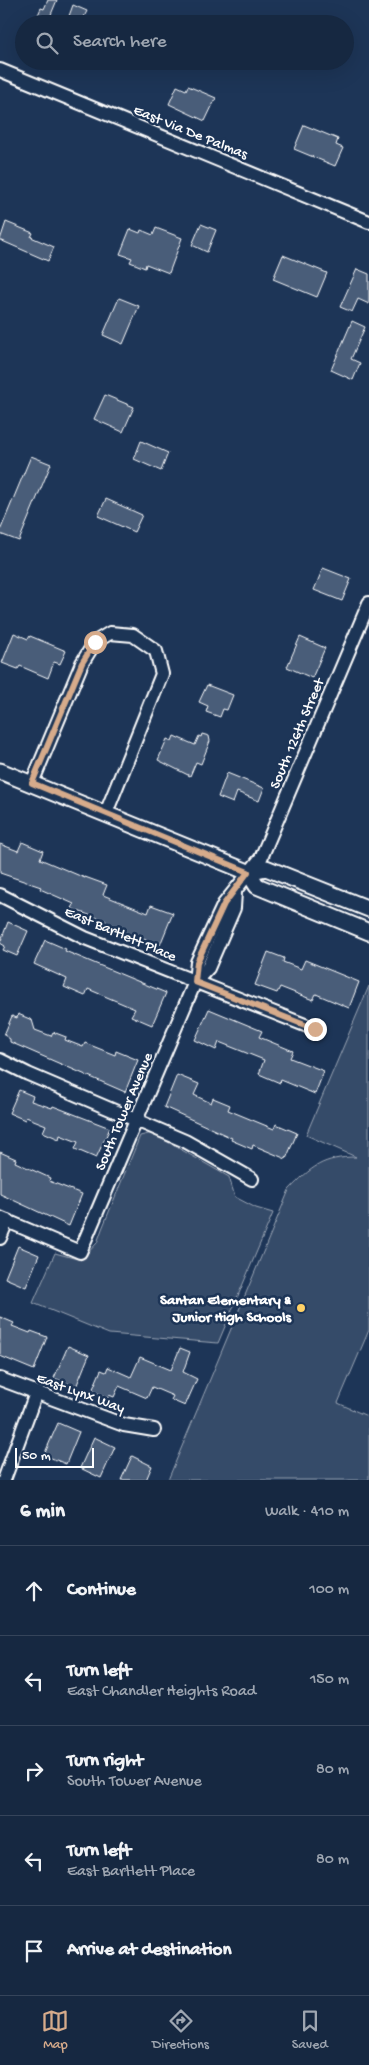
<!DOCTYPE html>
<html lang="en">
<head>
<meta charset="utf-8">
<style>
  :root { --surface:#162841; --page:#1f3048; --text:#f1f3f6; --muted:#9ea6b1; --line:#35445a; --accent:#d6ab8b }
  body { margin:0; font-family:"Gochi Hand",sans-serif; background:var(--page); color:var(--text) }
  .scale { position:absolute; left:15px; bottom:12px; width:79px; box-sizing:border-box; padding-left:5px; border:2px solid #fff; border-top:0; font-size:14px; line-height:18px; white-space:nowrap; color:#fff; -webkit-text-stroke:4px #1d3557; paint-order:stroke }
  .stop { position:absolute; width:15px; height:15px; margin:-11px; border:4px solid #d6ab8b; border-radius:50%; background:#fff }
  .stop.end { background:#d6ab8b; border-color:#fff; box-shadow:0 1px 5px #0008 }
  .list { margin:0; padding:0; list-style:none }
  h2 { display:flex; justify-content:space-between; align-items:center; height:65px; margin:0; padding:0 20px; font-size:21px }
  h2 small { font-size:16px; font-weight:400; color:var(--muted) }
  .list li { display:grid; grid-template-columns:32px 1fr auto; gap:15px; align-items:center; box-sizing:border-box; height:90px; padding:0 20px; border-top:1px solid var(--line) }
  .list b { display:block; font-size:19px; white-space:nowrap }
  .list p { margin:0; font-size:16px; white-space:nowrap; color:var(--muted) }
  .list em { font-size:16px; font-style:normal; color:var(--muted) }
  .icon { flex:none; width:28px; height:28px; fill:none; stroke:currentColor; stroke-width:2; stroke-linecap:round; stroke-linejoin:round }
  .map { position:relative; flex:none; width:369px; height:1480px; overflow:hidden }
  .search { position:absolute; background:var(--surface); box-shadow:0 5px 20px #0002; left:15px; right:15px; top:15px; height:55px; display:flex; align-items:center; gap:12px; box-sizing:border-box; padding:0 18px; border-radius:28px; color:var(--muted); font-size:19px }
  .sheet { height:515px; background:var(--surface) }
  nav { display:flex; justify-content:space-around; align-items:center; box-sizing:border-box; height:70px; border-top:1px solid var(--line); background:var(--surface); font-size:14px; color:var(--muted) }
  nav a { display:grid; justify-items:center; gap:2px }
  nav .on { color:var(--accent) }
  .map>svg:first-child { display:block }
  .green { fill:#364b69; stroke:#9aa5b4 }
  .building { fill:#4a5d79; stroke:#fff }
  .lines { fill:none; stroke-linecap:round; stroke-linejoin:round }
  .minor-casing { stroke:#fff; stroke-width:16 }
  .major-casing { stroke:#fff; stroke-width:19 }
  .minor { stroke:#1d3557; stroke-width:12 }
  .major { stroke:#1d3557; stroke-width:15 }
  .route { stroke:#d6ab8b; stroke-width:6 }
  .poi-dot { fill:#ffd166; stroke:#1d3557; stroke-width:2 }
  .labels { text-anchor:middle; stroke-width:5; stroke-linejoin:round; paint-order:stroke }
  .street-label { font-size:15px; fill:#fff; stroke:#1d3557 }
  .poi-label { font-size:15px; font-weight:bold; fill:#fff; stroke:#1d3557; text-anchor:end }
</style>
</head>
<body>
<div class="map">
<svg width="369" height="1480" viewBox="0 0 369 1480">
  <rect width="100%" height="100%" fill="#1d3557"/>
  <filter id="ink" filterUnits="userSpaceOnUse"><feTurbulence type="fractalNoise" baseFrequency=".02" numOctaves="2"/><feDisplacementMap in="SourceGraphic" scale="10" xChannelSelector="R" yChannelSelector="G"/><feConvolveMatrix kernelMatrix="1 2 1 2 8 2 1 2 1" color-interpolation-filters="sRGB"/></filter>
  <g filter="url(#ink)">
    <g class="green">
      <path d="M369,986V1330L338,1403L369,1417V1480H168L289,1190C311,1167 323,1157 356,1157L306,1135Z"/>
      <path d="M152,1133L229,1177L235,1197L256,1208L273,1213L218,1343L109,1334L33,1303L55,1253L81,1260L97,1243L102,1229L140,1136Z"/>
    </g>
    <g class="building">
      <path d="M48,0H57L47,24H34L41,8L44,9Z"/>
      <path d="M73,5L87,11L82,21L69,16Z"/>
      <path d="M177,86L186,90L188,86L216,98L205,121L169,104Z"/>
      <path d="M304,125L338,139L336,145L343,148L335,166L294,149Z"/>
      <path d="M6,222L33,233L31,237L54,247L48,261L0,240Z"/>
      <path d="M201,224L216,230L207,252L192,245Z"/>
      <path d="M156,228L182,238L169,273L146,264L145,268L130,262L132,258L120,254L130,229L140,233L141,230L153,235Z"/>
      <path d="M283,255L327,273L317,297L273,279Z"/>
      <path d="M357,269L369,274V304L358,299L352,312L340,307Z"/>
      <path d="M119,298L139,306L123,344L103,335Z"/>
      <path d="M352,321L365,327L351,359L360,363L353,380L331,370Z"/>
      <path d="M105,395L134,407L123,432L94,419Z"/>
      <path d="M141,441L168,453L161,471L134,459Z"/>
      <path d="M31,456L51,464L19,541L0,534V531Z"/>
      <path d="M106,499L142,515L134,532L98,516Z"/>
      <path d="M323,568L351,579L342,601L314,590Z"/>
      <path d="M14,633L28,639L30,636L66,651L60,664L54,662L48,678L20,666L18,669L2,663Z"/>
      <path d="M300,637L325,648L312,678L287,667Z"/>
      <path d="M207,685L233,695L227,710L223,709L220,717L206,712L208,706L199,702Z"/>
      <path d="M202,734L209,736L210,741L201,764L196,762L190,776L158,760L167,739L172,741L174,736L195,745L199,736L201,737Z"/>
      <path d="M227,773L264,788L259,801L237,792L233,803L218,797Z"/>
      <path d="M22,842L43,851L40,859L85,878V877L107,885L103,895L148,913L151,905L173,913L160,945L104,925L106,921L72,909L74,904L40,889L41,887L0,873V844L18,851Z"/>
      <path d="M8,922L28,931L17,956L3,950L5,946L0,943Z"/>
      <path d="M45,940L66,949L65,951L166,993L152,1025L131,1016L135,1009L88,989L85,996L64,987L67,979L34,964Z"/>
      <path d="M268,952L284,958L283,962L301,969L305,960L359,982L349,1008L316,994L313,1000L280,987L277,993L255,985Z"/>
      <path d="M209,1009L262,1031L259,1037L293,1051L290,1058L324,1071L315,1094L281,1080L280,1083L259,1074L264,1060L219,1042L216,1050L195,1040Z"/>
      <path d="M18,1014L32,1020L35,1030L51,1036L53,1032L66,1037L65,1040L83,1047L85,1043L115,1055L116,1051L138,1060L125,1092L10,1042V1039L4,1035L12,1016L17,1018Z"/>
      <path d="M177,1075L199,1084L194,1095L211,1103L213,1098L230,1105L228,1110L274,1129L276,1124L297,1133L286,1159L253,1145L252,1149L231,1140L232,1138L164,1107Z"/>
      <path d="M19,1090L33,1096L31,1101L52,1108L53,1106L110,1128L96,1158L75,1149L78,1142L60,1135L59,1139L43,1132L46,1125L26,1117L25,1120L9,1113Z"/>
      <path d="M0,1152L16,1159L15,1162L50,1178L49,1181L82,1194L69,1226L0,1194Z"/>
      <path d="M18,1246L39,1255L26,1287L5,1278Z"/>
      <path d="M0,1317L14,1323L12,1326L30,1333L31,1331L47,1337L34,1370L0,1356Z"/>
      <path d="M68,1346L89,1355L76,1387L54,1378Z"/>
      <path d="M180,1348L190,1352L183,1372L197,1379L185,1406L171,1400L173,1396L152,1387L147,1398L119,1386L114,1397L109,1395L108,1398L92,1391L101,1370L106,1372L108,1367L131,1377L140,1357L171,1370Z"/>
      <path d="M58,1423L79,1432L66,1464L44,1455Z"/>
      <path d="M94,1437L115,1447L101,1478L80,1468Z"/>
      <path d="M132,1456L152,1466L146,1480H121Z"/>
    </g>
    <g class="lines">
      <defs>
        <g id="minor">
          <path d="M0,70L369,222"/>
          <path d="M32,783L82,663L95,642L110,633L133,635L156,651L162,674L106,813"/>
          <path d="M0,895L85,938L315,1029"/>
          <path d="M195,982L208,968L234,908L235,892"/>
          <path d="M0,1060L28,1074L185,1141L252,1179"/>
          <path d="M0,1218L80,1252L195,982L197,962L224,904L261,858L369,603"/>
          <path d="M0,1238L7,1221"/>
          <path d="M0,1379L124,1425L154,1430"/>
          <path d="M4,1480L36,1393"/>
        </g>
        <g id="major">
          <path d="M0,771L248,872L266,868L369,909"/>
          <path d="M248,872L257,886L369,932"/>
        </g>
      </defs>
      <use href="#minor" class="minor-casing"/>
      <use href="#major" class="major-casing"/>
      <use href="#minor" class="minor"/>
      <use href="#major" class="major"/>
    </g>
  </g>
  <g class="lines" filter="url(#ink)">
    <path class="route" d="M95,642L82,663L32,783L248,872L224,904L197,962L195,982L315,1029"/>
  </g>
  <circle class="poi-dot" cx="301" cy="1308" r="5"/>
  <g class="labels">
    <g class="street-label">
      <text transform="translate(191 131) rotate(22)" y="5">East Via De Palmas</text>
      <text transform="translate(296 733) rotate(-67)" y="5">South 126th Street</text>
      <text transform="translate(121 933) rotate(23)" y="5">East Bartlett Place</text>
      <text transform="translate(123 1111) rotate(-67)" y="5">South Tower Avenue</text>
      <text transform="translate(81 1392) rotate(20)" y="5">East Lynx Way</text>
    </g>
    <g class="poi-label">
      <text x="291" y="1304">Santan Elementary &amp;<tspan x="291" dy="17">Junior High Schools</tspan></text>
    </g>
  </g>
</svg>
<div class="scale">50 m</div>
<div class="stop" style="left:95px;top:642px"></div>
<div class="stop end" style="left:315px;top:1029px"></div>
<div class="search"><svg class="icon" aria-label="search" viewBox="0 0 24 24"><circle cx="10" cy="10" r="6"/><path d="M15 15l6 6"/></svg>Search here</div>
</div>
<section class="sheet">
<h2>6 min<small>Walk · 410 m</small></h2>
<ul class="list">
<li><svg class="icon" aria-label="ahead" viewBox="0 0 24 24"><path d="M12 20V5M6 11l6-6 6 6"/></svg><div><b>Continue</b></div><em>100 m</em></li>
<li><svg class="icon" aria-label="left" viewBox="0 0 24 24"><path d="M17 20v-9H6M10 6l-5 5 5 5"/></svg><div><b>Turn left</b><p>East Chandler Heights Road</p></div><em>150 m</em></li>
<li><svg class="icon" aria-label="right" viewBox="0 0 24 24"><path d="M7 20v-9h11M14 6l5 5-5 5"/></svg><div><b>Turn right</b><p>South Tower Avenue</p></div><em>80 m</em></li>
<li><svg class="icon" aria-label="left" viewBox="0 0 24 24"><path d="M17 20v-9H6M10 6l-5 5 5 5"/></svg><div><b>Turn left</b><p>East Bartlett Place</p></div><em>80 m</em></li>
<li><svg class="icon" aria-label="arrive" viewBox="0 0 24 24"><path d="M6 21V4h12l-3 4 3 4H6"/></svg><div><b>Arrive at destination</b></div></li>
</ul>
</section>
<nav>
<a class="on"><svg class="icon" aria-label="map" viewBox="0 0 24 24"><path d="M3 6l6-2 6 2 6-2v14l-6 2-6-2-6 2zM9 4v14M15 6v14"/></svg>Map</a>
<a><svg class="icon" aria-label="directions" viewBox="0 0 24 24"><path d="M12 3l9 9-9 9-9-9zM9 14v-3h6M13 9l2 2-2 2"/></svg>Directions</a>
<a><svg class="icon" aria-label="saved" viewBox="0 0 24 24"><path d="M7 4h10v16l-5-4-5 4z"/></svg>Saved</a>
</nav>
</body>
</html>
